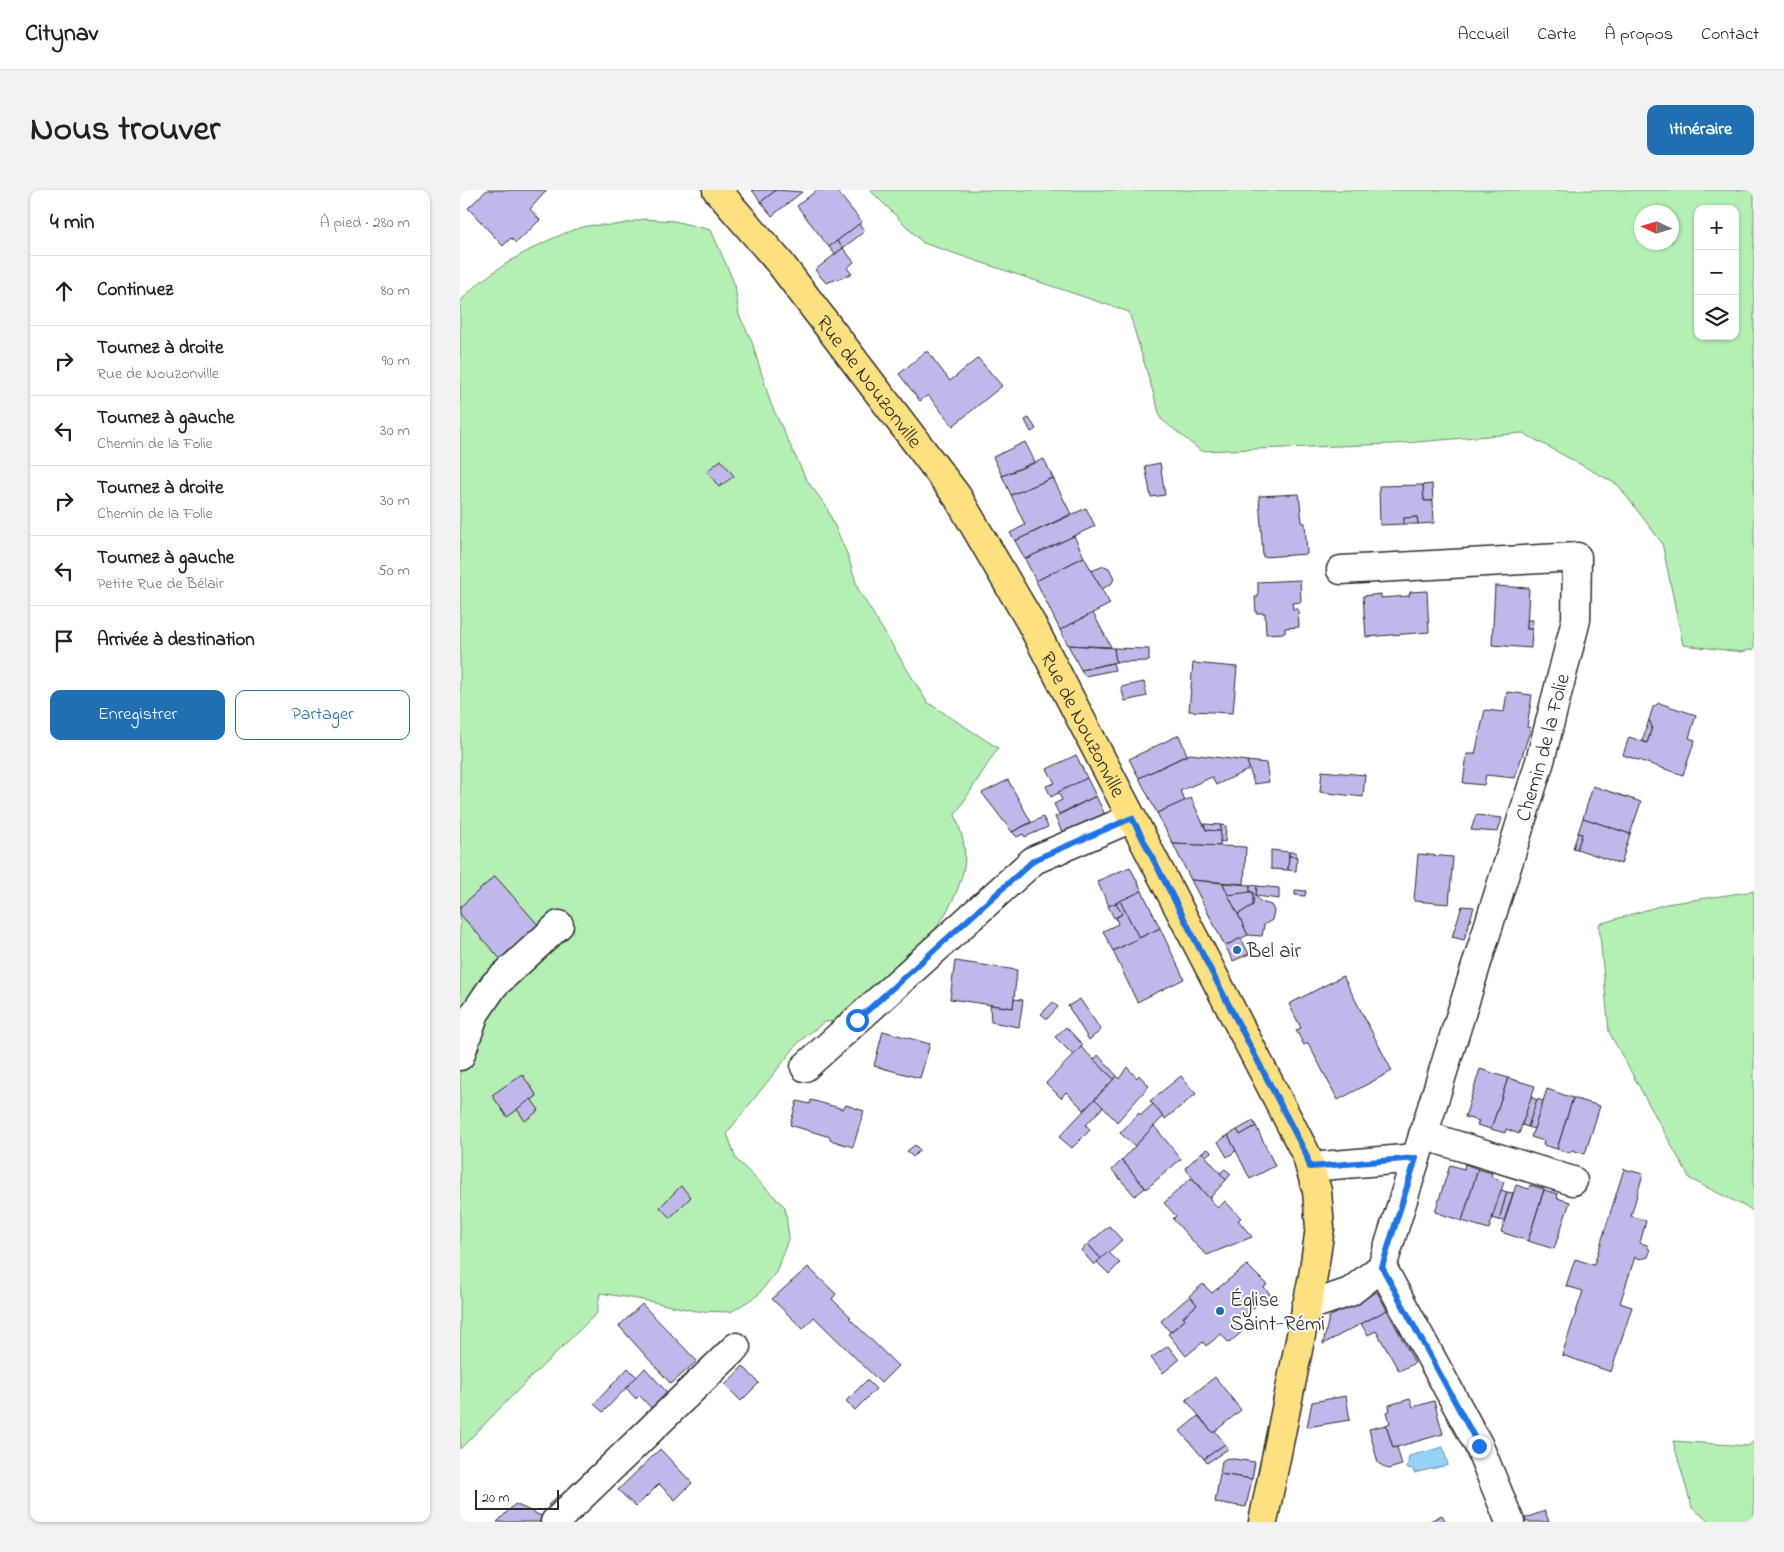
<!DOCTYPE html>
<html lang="fr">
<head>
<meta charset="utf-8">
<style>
  :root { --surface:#fff; --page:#f2f2f2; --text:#202124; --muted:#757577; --line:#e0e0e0; --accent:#1f6fb2 }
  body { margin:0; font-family:"Indie Flower",sans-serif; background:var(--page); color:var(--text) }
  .controls { position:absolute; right:15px; top:15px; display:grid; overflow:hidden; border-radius:10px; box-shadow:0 1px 4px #0004 }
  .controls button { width:45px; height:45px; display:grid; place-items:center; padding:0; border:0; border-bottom:1px solid var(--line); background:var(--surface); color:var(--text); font:25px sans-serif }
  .compass { position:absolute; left:1174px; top:15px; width:45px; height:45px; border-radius:50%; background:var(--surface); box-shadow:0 1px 4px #0004; rotate:274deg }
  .scale { position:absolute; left:15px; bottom:12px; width:84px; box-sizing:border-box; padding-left:5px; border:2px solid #2b2b2b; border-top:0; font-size:14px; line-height:18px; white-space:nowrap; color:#2b2b2b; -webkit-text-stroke:4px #fff; paint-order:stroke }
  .stop { position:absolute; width:15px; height:15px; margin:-11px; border:4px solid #1a73e8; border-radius:50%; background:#fff }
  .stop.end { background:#1a73e8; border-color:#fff; box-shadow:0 1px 5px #0008 }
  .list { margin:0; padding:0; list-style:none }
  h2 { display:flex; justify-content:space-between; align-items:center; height:65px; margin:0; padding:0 20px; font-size:21px }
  h2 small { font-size:16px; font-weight:400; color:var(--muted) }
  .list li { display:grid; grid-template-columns:32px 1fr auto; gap:15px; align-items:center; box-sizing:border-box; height:70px; padding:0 20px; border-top:1px solid var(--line) }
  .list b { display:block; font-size:19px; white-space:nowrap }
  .list p { margin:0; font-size:16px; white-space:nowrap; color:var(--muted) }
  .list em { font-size:16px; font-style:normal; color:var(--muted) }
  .actions { display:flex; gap:10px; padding:15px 20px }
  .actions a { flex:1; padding:11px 0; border:1px solid var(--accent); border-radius:10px; text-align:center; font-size:18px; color:var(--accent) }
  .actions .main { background:var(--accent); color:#fff }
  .icon { flex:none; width:28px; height:28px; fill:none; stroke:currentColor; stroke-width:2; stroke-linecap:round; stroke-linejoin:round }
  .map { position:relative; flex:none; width:1294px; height:1332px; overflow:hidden; border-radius:10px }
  header { display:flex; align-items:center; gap:30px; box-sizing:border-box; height:70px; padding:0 25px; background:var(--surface); border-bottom:1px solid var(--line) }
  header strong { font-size:24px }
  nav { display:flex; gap:28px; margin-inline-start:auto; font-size:18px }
  .intro { display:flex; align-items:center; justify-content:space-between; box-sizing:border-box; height:120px; padding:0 30px }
  h1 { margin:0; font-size:35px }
  .button { padding:12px 22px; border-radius:10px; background:var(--accent); color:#fff; font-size:18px; font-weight:700 }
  main { display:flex; gap:30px; padding:0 30px }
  aside { flex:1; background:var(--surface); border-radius:10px; box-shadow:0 1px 4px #0004 }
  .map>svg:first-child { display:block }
  .green { fill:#b4efb4; stroke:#708d70; fill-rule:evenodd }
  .water { fill:#96d1f6; stroke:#6b8fa5 }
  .building { fill:#c0b8ea; stroke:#2b2b2b }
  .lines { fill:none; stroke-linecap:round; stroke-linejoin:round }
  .minor-casing { stroke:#2b2b2b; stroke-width:31 }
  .major-casing { stroke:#2b2b2b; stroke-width:31 }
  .minor { stroke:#fff; stroke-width:28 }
  .major { stroke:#fde080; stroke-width:28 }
  .route { stroke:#1a73e8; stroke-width:6 }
  .poi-dot { fill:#1f6fb2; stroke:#fff; stroke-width:2 }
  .labels { text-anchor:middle; stroke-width:4; stroke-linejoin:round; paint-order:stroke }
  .street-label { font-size:21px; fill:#2b2b2b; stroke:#fff }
  .poi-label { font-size:21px; fill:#2b2b2b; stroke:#fff; text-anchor:start }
</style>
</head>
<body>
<header>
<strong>Citynav</strong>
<nav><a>Accueil</a><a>Carte</a><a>À propos</a><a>Contact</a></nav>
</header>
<div class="intro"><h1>Nous trouver</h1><a class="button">Itinéraire</a></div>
<main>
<aside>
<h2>4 min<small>À pied · 280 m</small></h2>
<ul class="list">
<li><svg class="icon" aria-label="ahead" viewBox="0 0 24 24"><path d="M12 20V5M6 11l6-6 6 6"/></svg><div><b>Continuez</b></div><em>80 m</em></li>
<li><svg class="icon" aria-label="right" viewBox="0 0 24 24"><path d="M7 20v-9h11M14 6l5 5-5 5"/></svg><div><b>Tournez à droite</b><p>Rue de Nouzonville</p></div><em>90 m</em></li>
<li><svg class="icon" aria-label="left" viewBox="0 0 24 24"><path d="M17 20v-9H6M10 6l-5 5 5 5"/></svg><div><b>Tournez à gauche</b><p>Chemin de la Folie</p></div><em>30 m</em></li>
<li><svg class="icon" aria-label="right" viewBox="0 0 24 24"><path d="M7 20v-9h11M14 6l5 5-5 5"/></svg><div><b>Tournez à droite</b><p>Chemin de la Folie</p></div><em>30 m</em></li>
<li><svg class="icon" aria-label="left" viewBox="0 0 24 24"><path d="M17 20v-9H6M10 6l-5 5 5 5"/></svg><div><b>Tournez à gauche</b><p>Petite Rue de Bélair</p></div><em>50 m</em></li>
<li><svg class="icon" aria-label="arrive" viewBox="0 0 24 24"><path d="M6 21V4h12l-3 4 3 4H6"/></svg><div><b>Arrivée à destination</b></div></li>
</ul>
<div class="actions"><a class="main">Enregistrer</a><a>Partager</a></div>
</aside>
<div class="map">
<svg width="1294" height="1332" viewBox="0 0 1294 1332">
  <rect width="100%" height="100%" fill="#fff"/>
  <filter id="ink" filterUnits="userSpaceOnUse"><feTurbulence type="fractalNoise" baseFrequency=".02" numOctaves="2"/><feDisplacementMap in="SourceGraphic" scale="10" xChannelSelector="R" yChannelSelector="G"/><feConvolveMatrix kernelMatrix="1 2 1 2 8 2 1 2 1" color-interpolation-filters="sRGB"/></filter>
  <g filter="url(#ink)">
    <g class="green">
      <path d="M410,0H1294V459L1281,462L1223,455L1202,353L1158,295L1063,243L934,254L741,261L701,229L669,122L463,53ZM1238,19H1275V146H1238ZM1212,22V52H1182V22Z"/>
      <path d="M184,29L214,31L251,40L275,95L279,125L291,149L311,214L346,289L366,316L388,366L398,399L467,512L538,558L495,625C501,641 507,658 504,677C494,734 434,787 397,830L364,832L339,852L267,943L276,969L325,1017L329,1047L316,1082L298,1105L271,1122L235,1121L183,1110L140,1103L137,1123L63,1195L0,1259V112C22,83 92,44 127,36C136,34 146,36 154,35C164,34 175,31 184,29Z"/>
      <path d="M1294,701V1021L1230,989L1149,842L1139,734L1206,714Z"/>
      <path d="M1213,1251L1288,1256L1294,1251V1332H1251L1232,1318Z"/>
    </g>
    <path class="water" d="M983,1257L988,1275L954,1283L953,1279L947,1278L949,1266Z"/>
    <g class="building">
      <path d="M27,0H87L70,19L80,30L56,53L51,48L43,56L8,18Z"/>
      <path d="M292,0H316L301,12Z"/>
      <path d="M316,0L342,2L312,26L301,12Z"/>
      <path d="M357,0H376L402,32L369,57L337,16Z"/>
      <path d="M399,34L405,41L383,58L377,51Z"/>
      <path d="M377,51L383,58L375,64L369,57Z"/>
      <path d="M383,58L394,72L387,78L392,84L366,93L355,80Z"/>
      <path d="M465,162H468L490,191L518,168L542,196L493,236L468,205L460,211L439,184Z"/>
      <path d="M569,228L576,239L571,242L565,230Z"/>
      <path d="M565,252L575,272L542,286L533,267Z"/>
      <path d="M584,269L593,288L551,305L542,286Z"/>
      <path d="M261,270L274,286L259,297L247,281Z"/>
      <path d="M700,273L705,305L691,307L685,276Z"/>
      <path d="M593,288L611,324L555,351L550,343L565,335L551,305Z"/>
      <path d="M972,294L973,311H964L963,295Z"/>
      <path d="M963,295L964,311H973L974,333L958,334L957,327L944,328V334L920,335L919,296Z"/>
      <path d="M839,304L842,332L845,333L847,364L803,367L799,306Z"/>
      <path d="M626,318L635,336L565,369L555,351Z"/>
      <path d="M957,327L958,334H944V328Z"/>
      <path d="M614,346L624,367L576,391L565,369Z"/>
      <path d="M624,367L650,414L600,440L576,391Z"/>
      <path d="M644,376L649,378L654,388L652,393L642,399L631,381Z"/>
      <path d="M840,390L841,412L832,413L833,419H838L839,437L825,438V443L806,444L805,423H796L795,407H798V392Z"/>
      <path d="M1035,396L1069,398L1067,439H1072L1071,458L1032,455Z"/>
      <path d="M967,401L969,442L906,447L903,406L921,404V408L949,406L950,402Z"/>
      <path d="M633,423L651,457L608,455L600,440Z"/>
      <path d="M1067,430H1073L1072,439H1067Z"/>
      <path d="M608,455L654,458L656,472L621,480Z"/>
      <path d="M654,458L689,459V471L656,472Z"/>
      <path d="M653,473L655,480L625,486L621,480Z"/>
      <path d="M733,473L777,477L773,523L729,521Z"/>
      <path d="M684,492L687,506L665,511L661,497Z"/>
      <path d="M1047,502L1072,505L1067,537L1071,538L1055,588L1026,585L1024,595L1003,593L1007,564H1015L1025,520L1044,522Z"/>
      <path d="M1199,513L1236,525L1229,548L1235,550L1223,585L1163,565L1169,547L1187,553L1192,537L1189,530L1193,517Z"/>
      <path d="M1189,530L1192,537L1187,553L1182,551Z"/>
      <path d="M719,545L727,565L679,588L669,569Z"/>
      <path d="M730,564L787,571L790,579L756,595L752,587L720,601L725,611L697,623L679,588Z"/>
      <path d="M616,565L627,588L591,607L586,596L595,593L587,579Z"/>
      <path d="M787,571L806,573L809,592L794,594Z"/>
      <path d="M862,581L905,585L903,607L860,602Z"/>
      <path d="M627,588L636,606L599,624L594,614L602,610L598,602Z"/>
      <path d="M548,590L571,632L552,642L522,603Z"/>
      <path d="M1133,596L1181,612L1170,644L1123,628Z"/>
      <path d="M636,606L646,627L604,646L595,627Z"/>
      <path d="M731,608L746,640L761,641L760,656L713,654L697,623Z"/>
      <path d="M1016,625L1042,628L1038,642L1011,640Z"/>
      <path d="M583,627L588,637L565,647L563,644L557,647L552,642Z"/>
      <path d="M1123,628L1170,644L1161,674L1117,659L1122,644L1118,643Z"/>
      <path d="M744,634L761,635V641L746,640Z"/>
      <path d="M761,635L766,636L765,652L760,651Z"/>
      <path d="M1118,643L1122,644L1117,659L1113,658Z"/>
      <path d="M713,654L786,657L784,694L731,690Z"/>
      <path d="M811,660L829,662L828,680L811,679Z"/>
      <path d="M829,662H836V667L829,666Z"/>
      <path d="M958,664L993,667L989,714L954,711Z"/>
      <path d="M829,666L837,667L836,681L828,680Z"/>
      <path d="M670,677L682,701L649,716L637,691Z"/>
      <path d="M35,686L81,738L43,772L0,724V717Z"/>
      <path d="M731,690L763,693L788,745L765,756Z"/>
      <path d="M763,693L790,695V703L768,705Z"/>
      <path d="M790,695L797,696L796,706L801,712L811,715L814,721L812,730L804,735L802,746L788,745L778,724L793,715V702H790Z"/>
      <path d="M797,696L819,698V709L796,706Z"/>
      <path d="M835,700L846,701L845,706L835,705Z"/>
      <path d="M682,701L700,738L679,748L660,711Z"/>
      <path d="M790,702H793V715L778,724L768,705Z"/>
      <path d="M660,711L679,748L653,761L643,741L658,734L656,728L662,724L656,713Z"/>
      <path d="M656,713L662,724L654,728L648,716Z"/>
      <path d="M1002,716L1014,717L1004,750L992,747Z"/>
      <path d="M700,738L724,789L677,812L653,761Z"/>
      <path d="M781,748L789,764L773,771L765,756Z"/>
      <path d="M495,771L557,780L553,818L490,809Z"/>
      <path d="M883,786L932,881L878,910L848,853L844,855L836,840L841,838L829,814Z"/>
      <path d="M554,809L563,810L559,837L531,832L530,815L553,818Z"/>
      <path d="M620,809L641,840L629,850L608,816Z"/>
      <path d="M593,812L598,817L587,829L581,824Z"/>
      <path d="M606,837L623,855L613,865L595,847Z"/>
      <path d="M423,841L470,854L460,888L414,876Z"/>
      <path d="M621,857L654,889L624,920L606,902L601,908L586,893Z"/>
      <path d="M638,865L657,886L654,889L634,870Z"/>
      <path d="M667,877L677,888L679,885L689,896L657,932L635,909L657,886L659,889Z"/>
      <path d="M1020,879L1048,888L1031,939L1017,935L1019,931L1005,927Z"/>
      <path d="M62,884L77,906L47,927L32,905Z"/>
      <path d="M721,886L736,904L705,929L690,911Z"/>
      <path d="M1048,888L1075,896L1059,944L1046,939L1045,943L1031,939Z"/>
      <path d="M1087,899L1113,908L1097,959L1083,955L1084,951L1071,947Z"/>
      <path d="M1071,907L1077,910L1068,937L1062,935Z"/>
      <path d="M1113,908L1140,916L1125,964L1112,960L1110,963L1097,959Z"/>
      <path d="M71,909L79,920L65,931L57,919Z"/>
      <path d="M635,909L643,917L626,935L630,940L612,958L599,947Z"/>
      <path d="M1077,909L1083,911L1074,939L1068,937Z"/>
      <path d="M351,910L383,919L386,915L404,921L393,957L370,950V947L330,935L337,911L350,914Z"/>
      <path d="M693,914L703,927L675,956L660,943L679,923L681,925Z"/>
      <path d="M793,931L796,936L780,945L777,940Z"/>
      <path d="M694,936L721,969L686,999L662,970Z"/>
      <path d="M796,936L815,976L790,989L768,945L777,940L780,945Z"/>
      <path d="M768,945L776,961L767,967L758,952Z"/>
      <path d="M455,955L460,960L453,967L447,961Z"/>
      <path d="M748,959L751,962L746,966L742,962Z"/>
      <path d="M742,962L766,990L749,1009L725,978Z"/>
      <path d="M662,970L685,998L675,1006L652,980Z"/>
      <path d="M1005,974L1018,979L1002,1031L975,1022L990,975L1004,979Z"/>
      <path d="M765,979L771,984L766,990L760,983Z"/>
      <path d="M1018,979L1032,983L1031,987L1044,992L1029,1039L1002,1031Z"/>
      <path d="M1164,979L1183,984L1171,1026L1186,1031L1180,1053L1187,1055L1190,1061L1188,1067L1181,1069L1175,1067L1160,1113L1172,1117L1151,1182L1102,1165L1123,1101L1106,1096L1115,1069L1134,1075Z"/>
      <path d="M731,988L758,1018L765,1011L781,1028L778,1030L792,1047L747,1065L739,1058L713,1029L716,1026L704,1013Z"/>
      <path d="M1056,995L1069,999L1070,995L1084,999L1068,1051L1041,1042Z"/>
      <path d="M221,996L231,1007L210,1028L200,1017Z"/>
      <path d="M1041,1000L1047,1002L1039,1030L1032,1028Z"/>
      <path d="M1084,1000L1098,1004L1097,1008L1110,1012L1094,1059L1068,1051Z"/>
      <path d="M1047,1002L1053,1003L1044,1031L1039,1030Z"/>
      <path d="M649,1036L662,1050L641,1069L628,1054Z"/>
      <path d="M628,1054L641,1069L634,1075L621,1060Z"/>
      <path d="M648,1062L660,1073L649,1084L637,1072Z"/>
      <path d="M787,1075L807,1095L804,1097L810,1104L776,1132L783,1141L769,1153L761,1144L746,1156L743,1152L726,1166L708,1144L725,1130L723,1127L737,1115L729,1106L743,1094L752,1103Z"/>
      <path d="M348,1077L376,1104L372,1109L391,1127L389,1128L438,1176L421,1193L354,1127L343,1139L312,1109Z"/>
      <path d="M917,1102L927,1120L863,1154L869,1127Z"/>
      <path d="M730,1106L737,1115L723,1127L725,1130L710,1142L701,1131Z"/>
      <path d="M182,1114L237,1171L211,1194L159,1136Z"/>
      <path d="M927,1120L955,1173L939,1181L916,1141L908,1145L901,1134Z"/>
      <path d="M708,1156L719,1170L703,1183L691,1168Z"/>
      <path d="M283,1176L299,1193L281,1211L265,1195Z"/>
      <path d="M168,1178L177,1187L143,1222L134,1214Z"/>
      <path d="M185,1178L212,1208L196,1223L179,1205L176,1209L166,1198Z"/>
      <path d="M755,1187L781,1220L753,1243L726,1210Z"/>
      <path d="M407,1190L416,1199L395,1220L386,1211Z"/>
      <path d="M886,1206L890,1230L847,1237L852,1212Z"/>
      <path d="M950,1209L953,1217L974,1211L983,1244L933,1258L926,1235L930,1233L927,1222L930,1221L929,1215Z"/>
      <path d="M738,1226L753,1243L755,1241L765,1254L744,1269L720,1241Z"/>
      <path d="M926,1235L933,1258L937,1257L942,1275L928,1279L918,1273L909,1239Z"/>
      <path d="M765,1254L768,1259L747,1273L744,1269Z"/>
      <path d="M200,1259L232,1293L215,1310L199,1294L176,1317L158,1300Z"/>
      <path d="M767,1268L795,1272L792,1289L760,1284L762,1271Z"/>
      <path d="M760,1284L792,1289L786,1317L755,1312Z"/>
      <path d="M99,1305L106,1311L95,1322L88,1315Z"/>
      <path d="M55,1314L88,1329L85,1332H37Z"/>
      <path d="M1085,1321L1089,1332H1066L1065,1328Z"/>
      <path d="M982,1325L986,1332H968Z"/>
    </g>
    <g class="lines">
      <defs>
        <g id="minor">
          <path d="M0,866L15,823L34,795L99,735"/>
          <path d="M345,877L574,670L672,628"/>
          <path d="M963,945L1113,991"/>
          <path d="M850,977L956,968"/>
          <path d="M922,1077L1019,1256L1050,1332"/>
          <path id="s1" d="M846,1117L890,1102L922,1077L1080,571L1116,430L1117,367L881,380"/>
          <path d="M95,1332L276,1157"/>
        </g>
        <g id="major">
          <path id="s2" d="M257,0L320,73L497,306L571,433L846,964L857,1001L860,1038L853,1086L803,1332"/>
        </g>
      </defs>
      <use href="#minor" class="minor-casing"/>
      <use href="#major" class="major-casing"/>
      <use href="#minor" class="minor"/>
      <use href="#major" class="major"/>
    </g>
  </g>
  <g class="lines" filter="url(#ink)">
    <path class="route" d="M397,830L574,670L672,628L846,964L850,977L956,968L922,1077L1019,1256"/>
  </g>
  <g class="poi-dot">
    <circle cx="777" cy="760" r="5"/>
    <circle cx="760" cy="1121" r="5"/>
  </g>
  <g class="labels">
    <g class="street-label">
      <text dy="7" stroke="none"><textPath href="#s2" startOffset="245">Rue de Nouzonville</textPath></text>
      <text dy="7" stroke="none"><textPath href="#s2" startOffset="650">Rue de Nouzonville</textPath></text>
      <text dy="7" stroke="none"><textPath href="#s1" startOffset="631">Chemin de la Folie</textPath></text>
    </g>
    <g class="poi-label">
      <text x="787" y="767">Bel air</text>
      <text x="770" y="1116">Église<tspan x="770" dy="24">Saint-Rémi</tspan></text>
    </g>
  </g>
</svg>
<div class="controls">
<button>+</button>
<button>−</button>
<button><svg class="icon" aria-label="layers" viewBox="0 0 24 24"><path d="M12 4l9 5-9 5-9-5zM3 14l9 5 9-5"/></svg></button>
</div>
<svg class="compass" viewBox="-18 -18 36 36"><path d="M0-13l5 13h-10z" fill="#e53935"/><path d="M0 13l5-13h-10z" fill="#757577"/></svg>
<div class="scale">20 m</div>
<div class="stop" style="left:397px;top:830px"></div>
<div class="stop end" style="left:1019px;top:1256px"></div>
</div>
</main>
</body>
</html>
